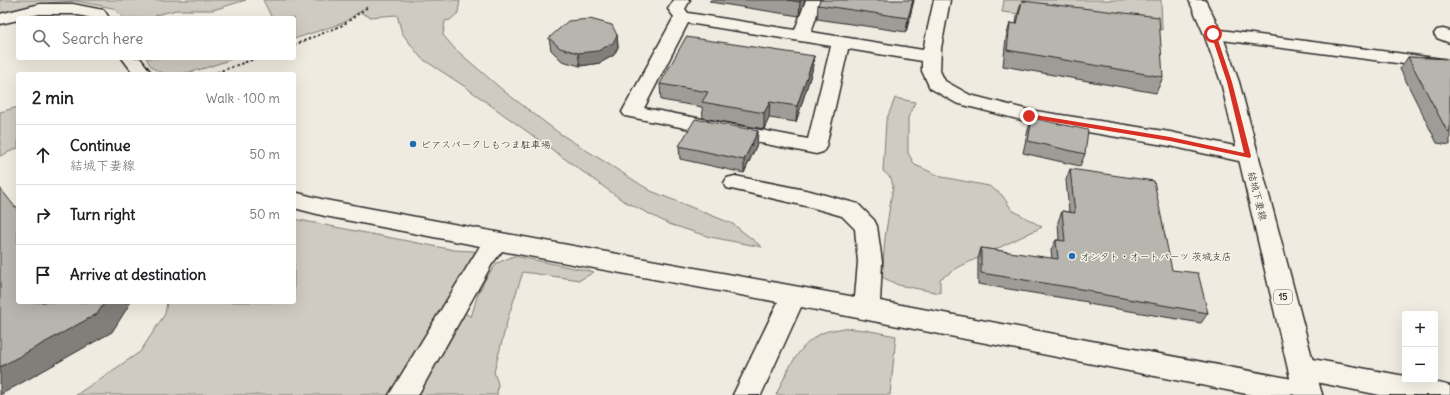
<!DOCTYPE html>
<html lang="en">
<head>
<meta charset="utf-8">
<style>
  :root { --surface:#fff; --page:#f2f2f2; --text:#202124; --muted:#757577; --line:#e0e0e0 }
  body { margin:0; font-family:Delius,"Klee One",sans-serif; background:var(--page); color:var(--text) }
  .controls { position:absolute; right:12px; bottom:12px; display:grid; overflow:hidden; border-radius:4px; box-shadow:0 4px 16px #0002 }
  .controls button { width:36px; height:36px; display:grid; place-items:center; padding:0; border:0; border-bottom:1px solid var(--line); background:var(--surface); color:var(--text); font:20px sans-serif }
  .stop { position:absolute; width:12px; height:12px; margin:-9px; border:3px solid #d93025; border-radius:50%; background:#fff }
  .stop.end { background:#d93025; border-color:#fff; box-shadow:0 1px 4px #0008 }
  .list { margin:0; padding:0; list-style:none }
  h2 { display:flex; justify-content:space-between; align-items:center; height:52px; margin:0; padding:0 16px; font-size:17px }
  h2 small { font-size:13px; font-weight:400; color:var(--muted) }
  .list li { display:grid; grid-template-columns:26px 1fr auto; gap:12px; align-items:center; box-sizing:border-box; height:60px; padding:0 16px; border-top:1px solid var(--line) }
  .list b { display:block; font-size:15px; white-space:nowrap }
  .list p { margin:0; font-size:13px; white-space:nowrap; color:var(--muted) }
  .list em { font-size:13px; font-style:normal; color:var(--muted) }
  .icon { flex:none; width:22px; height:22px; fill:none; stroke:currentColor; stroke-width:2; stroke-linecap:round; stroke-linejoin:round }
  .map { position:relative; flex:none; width:1450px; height:395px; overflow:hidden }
  .search { position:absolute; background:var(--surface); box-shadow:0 4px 16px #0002; left:16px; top:16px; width:280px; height:44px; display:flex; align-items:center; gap:10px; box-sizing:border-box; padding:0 14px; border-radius:4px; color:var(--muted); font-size:15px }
  .panel { position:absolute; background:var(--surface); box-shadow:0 4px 16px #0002; left:16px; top:72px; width:280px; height:232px; border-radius:4px }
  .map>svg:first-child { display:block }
  .green { fill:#cfcbc2; stroke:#7d7b76 }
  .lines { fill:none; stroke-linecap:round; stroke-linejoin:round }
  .minor-casing { stroke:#2b2b2b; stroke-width:3 }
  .major-casing { stroke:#2b2b2b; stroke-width:3 }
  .path { stroke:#2b2b2b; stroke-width:2; stroke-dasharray:2.5 2.5; stroke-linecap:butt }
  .minor { fill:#f7f3e8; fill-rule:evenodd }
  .major { fill:#f7f3e8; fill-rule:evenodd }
  .wall { fill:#9e9c96; stroke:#2b2b2b }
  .shaded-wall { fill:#817f7a; stroke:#2b2b2b }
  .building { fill:#b8b5ae; stroke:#2b2b2b }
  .route { fill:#d93025 }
  .poi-dot { fill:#1f6fb2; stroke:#f7f3e8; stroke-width:1.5 }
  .labels { text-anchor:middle; stroke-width:3; stroke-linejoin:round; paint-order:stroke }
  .shield { fill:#f7f3e8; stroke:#686764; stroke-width:1 }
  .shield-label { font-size:9px; font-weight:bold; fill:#2b2b2b }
  .poi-label { font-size:10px; fill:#2b2b2b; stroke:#f7f3e8; text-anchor:start }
  .street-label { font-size:10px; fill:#2b2b2b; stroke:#f7f3e8 }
</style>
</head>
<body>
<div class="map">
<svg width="1450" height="395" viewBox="0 0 1450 395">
  <rect width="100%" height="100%" fill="#efebe0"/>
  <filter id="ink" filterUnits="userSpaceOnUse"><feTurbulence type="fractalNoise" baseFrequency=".025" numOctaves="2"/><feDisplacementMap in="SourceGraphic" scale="8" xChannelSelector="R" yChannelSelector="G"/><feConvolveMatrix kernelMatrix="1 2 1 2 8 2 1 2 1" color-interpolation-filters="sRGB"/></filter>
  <g filter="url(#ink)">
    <g class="green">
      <path d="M0,0H246L213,10H176L156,15L157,18H122V16L113,8L75,1L48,3L0,13Z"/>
      <path d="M263,0H460L458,13L450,20L445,21L443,35L455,49L505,92L559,133L651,191L733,224L762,247L710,237L669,224L622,200L464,86L421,58L402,33L397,15L370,17L359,12L343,23L294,39V18H272Z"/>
      <path d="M1004,0H1161L1162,30L1002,12Z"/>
      <path d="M146,58H235C215,64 175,82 156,70C151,68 149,62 146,58Z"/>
      <path d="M895,98L915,102L908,118V153L915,165L942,177L989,186L1002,195L1012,210L1042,227L959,267L940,279V293L898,285L882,277L885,238L893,186L891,178L883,171L886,121Z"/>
      <path d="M18,107V148L0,156V112Z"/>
      <path d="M294,219L454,250L474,251L478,257L452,304L471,317L478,294L486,278L497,263L514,256L594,272L580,280L523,272L508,318L494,372L498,384L497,395H76L140,352L165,314L167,302H294Z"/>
      <path d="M844,328L865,330L896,336L890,395H776C788,370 797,346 822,333C828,330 837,330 844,328Z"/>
    </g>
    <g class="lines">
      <defs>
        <g id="minor">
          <path d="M674,0H690L685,9L688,13L795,30L806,0H822L811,32L923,50L934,0H950L941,48L940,71L945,81L970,95L1029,110L1170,132L1248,149L1255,151L1258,156L1255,161L1248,163L1170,146L1029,122L956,103L930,88L922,71V61L848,49L826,147L823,152L816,154L625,116L622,112L674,17L668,9ZM688,23L831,46L808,139L644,108Z"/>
          <path d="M40,4H73L98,9L104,10L109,18H92L73,14H40L18,18V20L0,24V14Z"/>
          <path d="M1213,29L1450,60V70L1207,38L1204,34L1207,30Z"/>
          <path d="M1443,29L1450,31V43L1437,38L1434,34L1437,30Z"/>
          <path d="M122,58H140L152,74H134Z"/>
          <path d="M735,176L810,191L858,204L874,220L877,226L882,262L880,301L1308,382L1318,386L1322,394L1252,395L801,307L761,395H733L778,302L502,251L492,264L418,395H389L480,246L325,216L294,208V192L325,200L496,232L855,297L858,262L855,229L842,216L810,207L727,188L724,183L727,178Z"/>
          <path d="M1301,357L1405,376V380C1421,380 1435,381 1450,386V395H1380L1301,379L1292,376L1288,368L1292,360Z"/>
        </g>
        <path id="major" d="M1189,0H1205L1222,34L1239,82L1322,395H1294L1221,82L1204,34Z"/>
      </defs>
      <use href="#minor" class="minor-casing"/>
      <use href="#major" class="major-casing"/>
      <g class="path">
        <path d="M294,45L343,25L369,6"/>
        <path d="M212,74L257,58"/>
      </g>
      <use href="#minor" class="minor"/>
      <use href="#major" class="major"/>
    </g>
    <g class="wall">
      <path d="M710,0H805L799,16L710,2Z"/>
      <path d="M914,0L906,32L817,19L818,5Z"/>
      <path d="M1022,1L1163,77L1156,93L1003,66L1006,38L1010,23L1016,24L1017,16Z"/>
      <path d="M617,35L618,47L614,55L600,63L580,66L562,61L551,50L549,38Z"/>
      <path d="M814,56L812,71L796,122L769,118L764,129L703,118L702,107L661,100L660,84Z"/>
      <path d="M1408,57L1450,59V145L1437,143L1400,69Z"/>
      <path d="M1032,118L1085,154L1080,166L1023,153L1028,130Z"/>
      <path d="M758,131L757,144L744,173L680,159L679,146Z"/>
      <path d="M1070,169L1172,270L1208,313L1201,323L1088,304V302L978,284V259L981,248L1052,259L1051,250L1056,240H1059L1058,222L1062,211L1069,212L1066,180Z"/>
    </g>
    <g class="shaded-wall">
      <path d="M800,0H805L799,16L800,2Z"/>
      <path d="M913,0H914L906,32L908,18Z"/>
      <path d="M617,35L618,47L614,55L600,63L580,66L578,53Z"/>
      <path d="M814,56L812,71L796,122L797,106Z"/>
      <path d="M770,102L769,118L764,129V113Z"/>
      <path d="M758,131L757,144L744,173V160Z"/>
      <path d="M105,302H131L112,332L0,395V367Z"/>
    </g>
    <g class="building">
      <path d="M788,0H800V2Z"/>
      <path d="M820,0H913L908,18L818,5Z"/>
      <path d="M1022,1L1159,17L1163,77L1007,50L1010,23L1017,24Z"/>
      <path d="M590,19L612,25L617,35L613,43L598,51L578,53L560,48L549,38L568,21Z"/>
      <path d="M686,37L814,56L797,106L770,102L764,113L702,102L708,92L660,84Z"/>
      <path d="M1408,57L1450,59V131H1447Z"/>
      <path d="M1032,118L1088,130L1085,154L1028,141Z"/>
      <path d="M695,119L758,131L744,160L679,146Z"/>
      <path d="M1070,169L1154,181L1172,270L1198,273L1208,313L1094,293L1093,291L981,273V248L1058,259L1056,240L1065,241L1062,211L1075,213Z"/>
      <path d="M0,188L15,207L18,206V302H105L97,314L0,367Z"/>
    </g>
  </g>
  <path class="route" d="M1213,33L1216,34L1232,82L1251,156L1250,158L1170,141L1029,118L1026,116L1029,114L1170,137L1244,153L1227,82L1211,34Z"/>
  <g class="poi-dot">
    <circle cx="413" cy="144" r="4"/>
    <circle cx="1072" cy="256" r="4"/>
  </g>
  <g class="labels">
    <rect class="shield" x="1274" y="290" width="18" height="14" rx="3"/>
    <g class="shield-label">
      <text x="1283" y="300">15</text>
    </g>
    <g class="poi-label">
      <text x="421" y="148">ビアスパークしもつま駐車場</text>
      <text x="1080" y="260">オンタト・オートパーツ 茨城支店</text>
    </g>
    <g class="street-label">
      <text transform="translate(1258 196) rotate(76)" y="4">結城下妻線</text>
    </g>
  </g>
</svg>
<div class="controls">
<button>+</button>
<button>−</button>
</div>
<div class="stop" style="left:1213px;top:34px"></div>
<div class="stop end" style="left:1029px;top:116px"></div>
<div class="search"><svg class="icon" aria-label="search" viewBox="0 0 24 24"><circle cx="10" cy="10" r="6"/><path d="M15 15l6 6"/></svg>Search here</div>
<section class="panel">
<h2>2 min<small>Walk · 100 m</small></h2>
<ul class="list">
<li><svg class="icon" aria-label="ahead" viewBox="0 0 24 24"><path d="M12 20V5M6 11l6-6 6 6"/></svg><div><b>Continue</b><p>結城下妻線</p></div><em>50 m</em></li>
<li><svg class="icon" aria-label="right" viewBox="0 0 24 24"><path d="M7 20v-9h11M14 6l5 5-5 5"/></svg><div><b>Turn right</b></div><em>50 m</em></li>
<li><svg class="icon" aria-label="arrive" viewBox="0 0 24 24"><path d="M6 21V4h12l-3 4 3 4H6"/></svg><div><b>Arrive at destination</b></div></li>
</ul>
</section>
</div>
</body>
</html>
